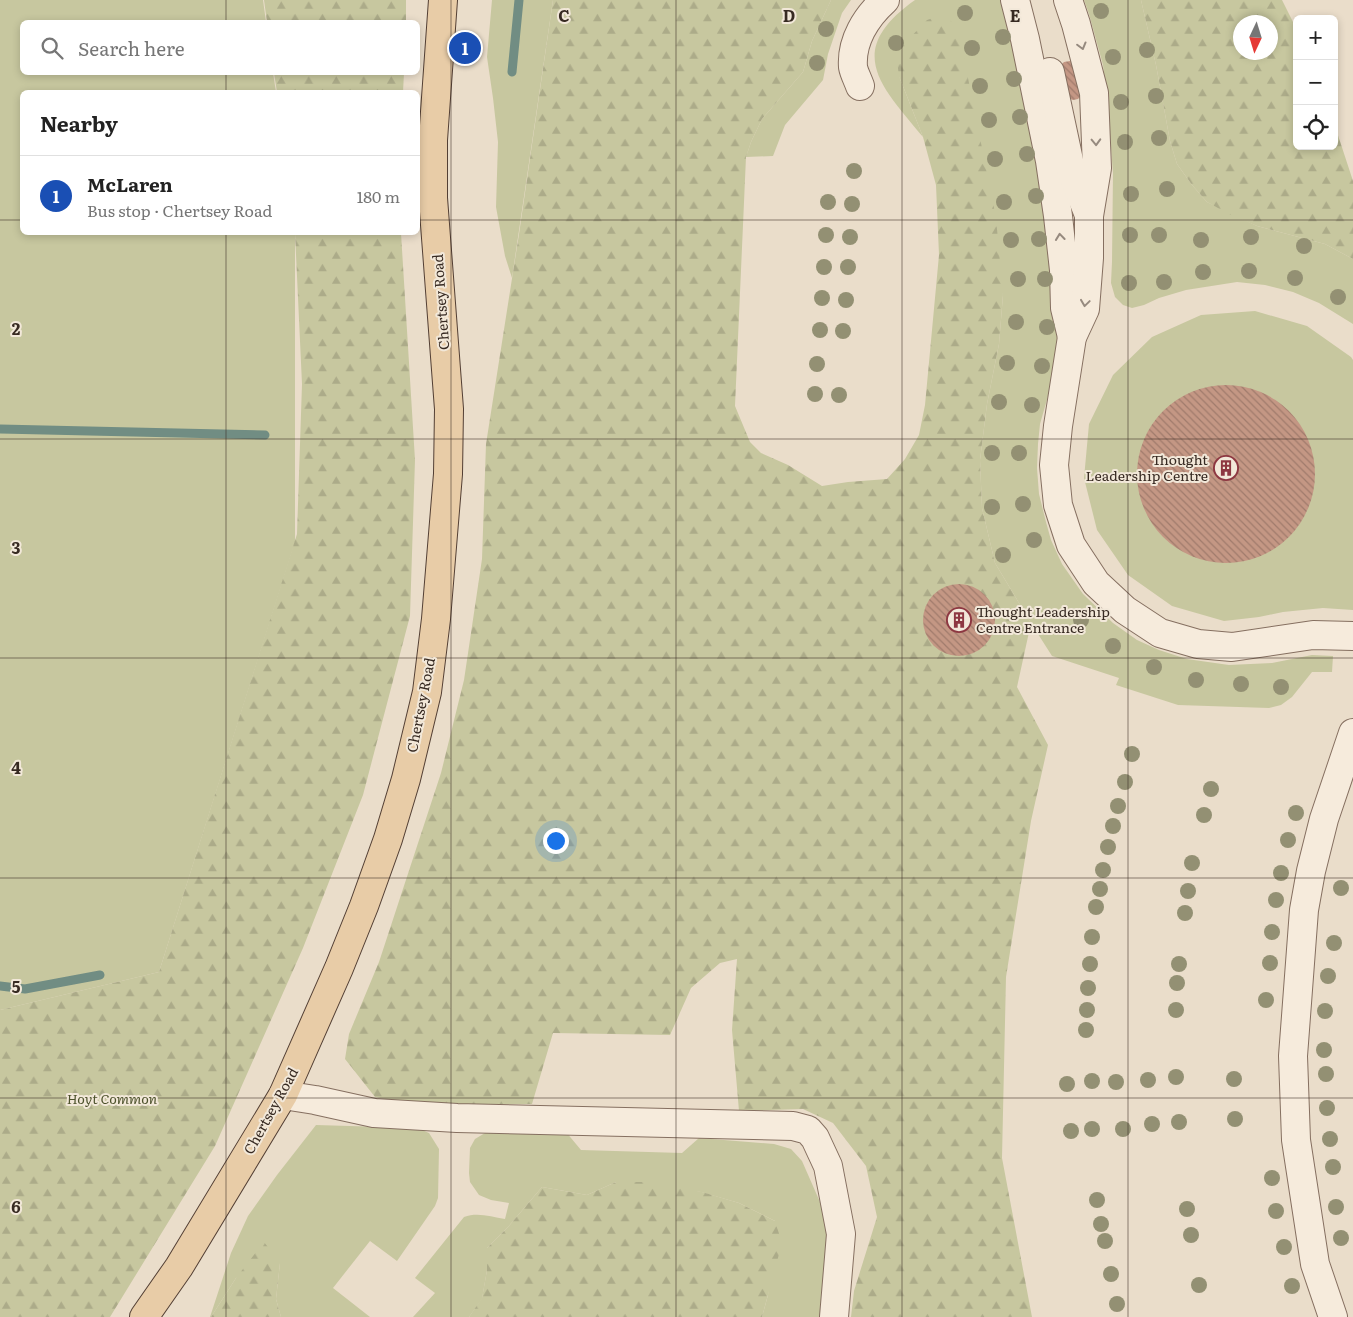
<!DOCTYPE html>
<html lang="en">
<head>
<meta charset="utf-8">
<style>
  :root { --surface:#fff; --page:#f6f6f6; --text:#222; --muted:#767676; --line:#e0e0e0; --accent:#0b8043 }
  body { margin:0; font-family:Literata,serif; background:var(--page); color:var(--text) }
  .controls { position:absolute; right:15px; top:15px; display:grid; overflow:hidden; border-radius:8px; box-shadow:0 2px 8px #0003 }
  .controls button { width:45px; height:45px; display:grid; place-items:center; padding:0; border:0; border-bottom:1px solid var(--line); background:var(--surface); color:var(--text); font:25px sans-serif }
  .compass { position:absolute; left:1233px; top:15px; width:45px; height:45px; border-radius:50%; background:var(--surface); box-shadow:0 2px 8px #0003; rotate:184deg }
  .you { position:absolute; left:555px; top:840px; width:18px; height:18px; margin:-12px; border:4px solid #fff; border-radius:50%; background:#1a73e8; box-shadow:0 0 0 8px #1a73e833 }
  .badge { display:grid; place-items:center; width:32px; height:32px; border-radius:50%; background:var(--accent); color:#fff; font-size:16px; font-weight:700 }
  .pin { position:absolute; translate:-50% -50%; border:2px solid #fff; box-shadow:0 1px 5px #0006 }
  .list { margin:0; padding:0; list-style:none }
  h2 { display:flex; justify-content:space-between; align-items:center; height:65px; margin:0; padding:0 20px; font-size:21px }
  h2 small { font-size:16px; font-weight:400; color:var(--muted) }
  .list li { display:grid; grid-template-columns:32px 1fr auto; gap:15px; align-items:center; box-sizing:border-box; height:80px; padding:0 20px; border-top:1px solid var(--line) }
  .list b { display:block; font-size:19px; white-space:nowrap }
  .list p { margin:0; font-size:16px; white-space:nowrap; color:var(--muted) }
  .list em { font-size:16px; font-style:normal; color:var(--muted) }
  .icon { flex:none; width:28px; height:28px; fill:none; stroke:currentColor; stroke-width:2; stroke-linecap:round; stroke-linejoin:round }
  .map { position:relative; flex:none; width:1353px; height:1317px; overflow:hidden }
  .search { position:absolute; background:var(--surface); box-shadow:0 2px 8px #0003; left:20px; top:20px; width:400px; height:55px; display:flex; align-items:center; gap:12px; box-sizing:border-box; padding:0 18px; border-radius:8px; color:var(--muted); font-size:19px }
  .panel { position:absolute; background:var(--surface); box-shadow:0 2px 8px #0003; left:20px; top:90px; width:400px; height:145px; border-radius:8px }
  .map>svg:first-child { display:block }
  .grass { fill:#c7c79f }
  .forest { fill:url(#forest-firs); fill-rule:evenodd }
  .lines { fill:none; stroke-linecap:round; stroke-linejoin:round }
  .stream { stroke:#718d83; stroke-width:9 }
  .building { fill:url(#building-back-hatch) }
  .minor-casing { stroke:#856f60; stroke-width:30 }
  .major-casing { stroke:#533f34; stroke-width:30 }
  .minor { stroke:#f6ebdc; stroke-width:28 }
  .major { stroke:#e8cca7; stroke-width:28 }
  .tree { fill:#939073 }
  .oneway { stroke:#968a7f }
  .grid { fill:none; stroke:#372a22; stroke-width:1; stroke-opacity:0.55 }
  .labels { text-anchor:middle; stroke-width:4; stroke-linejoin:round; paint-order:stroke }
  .street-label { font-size:14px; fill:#372a22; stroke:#f2e8d9 }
  .poi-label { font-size:14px; fill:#372a22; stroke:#f2e8d9; text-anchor:end }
  .park-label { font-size:14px; font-style:italic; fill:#4c512b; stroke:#f2e8d9 }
  .grid-label { font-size:16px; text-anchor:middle; font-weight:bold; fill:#372a22; stroke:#f2e8d9; stroke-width:4; stroke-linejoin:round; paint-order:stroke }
</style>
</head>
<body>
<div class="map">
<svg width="1353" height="1317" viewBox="0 0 1353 1317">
  <defs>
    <pattern id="forest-firs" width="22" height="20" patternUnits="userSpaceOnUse" patternTransform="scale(1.25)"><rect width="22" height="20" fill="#c7c79f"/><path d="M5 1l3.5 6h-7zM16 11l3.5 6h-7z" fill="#acab89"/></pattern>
    <pattern id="building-back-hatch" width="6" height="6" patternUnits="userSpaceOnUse" patternTransform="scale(1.25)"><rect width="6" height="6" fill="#c49784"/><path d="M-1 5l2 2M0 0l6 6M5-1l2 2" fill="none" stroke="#a07b6c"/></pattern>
  </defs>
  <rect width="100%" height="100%" fill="#eaddca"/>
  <g class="grass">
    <path d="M0,0H263L266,22H22V72L273,73L276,92H22V232L295,233V542L159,972L0,1010Z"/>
    <path d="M492,0H553L512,278L505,256L496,207L498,142L493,98L487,57Z"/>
    <path d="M831,0H851L842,13L828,54L823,80L785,125L773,156L746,157L751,142L762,119L803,72L812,41Z"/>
    <path d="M915,0H1010L1026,76L1059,333L1052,382L1040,424L1038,444L1037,468L1039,494L1046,522L1051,540L1062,564L1083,594L1113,623L1137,640L1159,650L1187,659L1229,665L1272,663L1312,655L1333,656L1332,672H1312L1292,697L1281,705L1269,708L1178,705L1116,685L1119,678L1052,656L1031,623L995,563L982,508L980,460L987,404L999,344L1003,295L899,76L923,137C881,86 843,51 915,0Z"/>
    <path d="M1084,0H1141L1156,65L1170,141L1177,164L1192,185L1207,202L1257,226L1325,244L1353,259V324L1319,303L1293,292L1265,285L1237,282L1186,290L1159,298L1144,305L1132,308L1123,305L1115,297L1111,283L1112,262L1113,173L1108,111L1103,65L1089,14Z"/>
    <path d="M1255,311L1307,326L1351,357L1353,360V610L1323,608L1283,612L1259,617L1224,621L1172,606L1128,575L1097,530L1084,478L1089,424L1113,375L1152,337L1201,315Z"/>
    <path d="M316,1125L417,1128L429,1133L439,1149L438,1198L435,1206L397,1261L370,1241L333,1288L370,1317H281L276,1299L280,1263L236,1278L211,1317H210L231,1253L248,1216L277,1175Z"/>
    <path d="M490,1130L566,1132L581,1150L682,1153L699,1138L774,1144L791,1149L802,1161L834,1234L824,1317H762L768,1295L775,1221L739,1203L701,1192L616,1182L587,1195L542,1187L508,1227L487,1248V1270L482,1299L469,1317H413L435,1293L415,1278L464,1217C478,1212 491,1217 505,1219L509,1203L491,1200L479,1195L470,1182L469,1173L470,1148L475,1139Z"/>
  </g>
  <g class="forest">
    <path d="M264,0H406V22H267Z"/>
    <path d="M553,0H831L812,41L803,72L762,119L751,142L746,157L735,406L750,442L761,453L788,465L822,486L848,482L887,479L905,459L919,435L925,405L939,255L936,185L923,137L899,76L897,61L904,44L927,20L936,17H946L953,23L960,38L996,218L1003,295L999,344L987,404L980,460L982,508L995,563L1031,623L1017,687L1048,745L1031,821L1006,977L1002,1158L1032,1317H851L854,1291L877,1217L866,1166L833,1123L803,1109L739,1111L732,1030L737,959L720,963L691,988L670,1035L553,1033L532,1104H412L375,1097L345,1059L349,1034L379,962L441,773L464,680L482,559L486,444L519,234Z"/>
    <path d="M1141,0H1282L1297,30V146H1334V123L1353,181V259L1325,244L1257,226L1229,214L1207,202L1192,185L1177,164L1170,141L1156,65ZM1240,22H1270V52H1240Z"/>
    <path d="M274,73H404L403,92H277Z"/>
    <path d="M295,233H401L415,460L410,616L363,795L303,948L215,1146L110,1317H0V1010L159,972L297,534L302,384Z"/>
    <path d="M616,1182H648L702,1192L739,1203L775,1221L782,1243L762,1317H469L482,1298L487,1270V1248L508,1227L542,1187L587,1195Z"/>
    <path d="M264,1242L280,1263L276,1299L281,1317H211L236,1278Z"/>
  </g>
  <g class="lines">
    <g class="stream">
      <path d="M512,72L519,0"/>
      <path d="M0,429L265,435"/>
      <path d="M0,986L25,989L100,975"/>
    </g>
  </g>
  <g class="building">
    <path d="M1070,61L1075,62L1082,95L1078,99L1073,100L1068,98L1061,65L1064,62Z"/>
    <circle cx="1226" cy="474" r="89"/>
    <circle cx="959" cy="620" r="36"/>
  </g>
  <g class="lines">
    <defs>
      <g id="minor">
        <path d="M1015,0L1025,39L1050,161L1058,216L1064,270L1065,308L1072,337"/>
        <path d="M1068,0L1076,24L1094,93L1097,168L1089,216V258L1085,309L1072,337L1058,426L1054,465L1058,505L1071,545L1096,583L1125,610L1160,633L1198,644L1232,647L1313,635L1353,636"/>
        <path d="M1050,72L1071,170L1089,215"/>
        <path d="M860,86C858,80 854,73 853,67C851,41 866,17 885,0"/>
        <path d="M283,1095L315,1100L374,1113L457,1118L793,1126L808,1130L815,1138L828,1166L841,1234L834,1317"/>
        <path d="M1333,1317L1315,1264L1296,1140L1293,1056L1304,910L1311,871L1324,819L1353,733"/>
      </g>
      <path id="major" d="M144,1317L179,1267L283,1095L339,968L364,906L388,839L406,779L427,692L436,619L448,474L449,409L433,198V140L443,0"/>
    </defs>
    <use href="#minor" class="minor-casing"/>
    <use href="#major" class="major-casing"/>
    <use href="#minor" class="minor"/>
    <use href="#major" class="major"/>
  </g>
  <g class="tree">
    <circle cx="1101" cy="11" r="8"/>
    <circle cx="965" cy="13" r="8"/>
    <circle cx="826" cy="29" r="8"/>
    <circle cx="1003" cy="37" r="8"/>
    <circle cx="896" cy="43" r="8"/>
    <circle cx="972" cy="48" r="8"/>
    <circle cx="1147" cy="50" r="8"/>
    <circle cx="1113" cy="57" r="8"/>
    <circle cx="817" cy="63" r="8"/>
    <circle cx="1014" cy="79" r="8"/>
    <circle cx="980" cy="86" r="8"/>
    <circle cx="1156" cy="96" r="8"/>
    <circle cx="1121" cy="102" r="8"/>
    <circle cx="1020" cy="117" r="8"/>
    <circle cx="989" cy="120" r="8"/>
    <circle cx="1159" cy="138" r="8"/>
    <circle cx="1125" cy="142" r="8"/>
    <circle cx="1027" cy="154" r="8"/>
    <circle cx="995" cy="159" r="8"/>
    <circle cx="854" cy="171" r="8"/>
    <circle cx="1167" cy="189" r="8"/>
    <circle cx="1131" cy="194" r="8"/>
    <circle cx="1036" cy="196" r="8"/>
    <circle cx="828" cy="202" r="8"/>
    <circle cx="1004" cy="202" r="8"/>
    <circle cx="852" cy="204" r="8"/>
    <circle cx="826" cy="235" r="8"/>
    <circle cx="1130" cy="235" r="8"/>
    <circle cx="1159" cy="235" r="8"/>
    <circle cx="850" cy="237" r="8"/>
    <circle cx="1251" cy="237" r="8"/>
    <circle cx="1039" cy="239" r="8"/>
    <circle cx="1011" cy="240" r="8"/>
    <circle cx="1201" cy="240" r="8"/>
    <circle cx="1304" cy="246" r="8"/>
    <circle cx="824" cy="267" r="8"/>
    <circle cx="848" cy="267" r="8"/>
    <circle cx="1249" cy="271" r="8"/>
    <circle cx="1203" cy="272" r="8"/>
    <circle cx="1295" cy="278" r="8"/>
    <circle cx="1018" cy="279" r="8"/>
    <circle cx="1045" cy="279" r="8"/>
    <circle cx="1164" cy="282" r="8"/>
    <circle cx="1129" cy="283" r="8"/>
    <circle cx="1338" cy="297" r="8"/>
    <circle cx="822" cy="298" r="8"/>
    <circle cx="846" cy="300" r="8"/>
    <circle cx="1016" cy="322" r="8"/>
    <circle cx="1047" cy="327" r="8"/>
    <circle cx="820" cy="330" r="8"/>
    <circle cx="843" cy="331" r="8"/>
    <circle cx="1007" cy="363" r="8"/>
    <circle cx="817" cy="364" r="8"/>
    <circle cx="1042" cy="366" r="8"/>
    <circle cx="815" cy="394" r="8"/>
    <circle cx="839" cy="395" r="8"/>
    <circle cx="999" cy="402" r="8"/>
    <circle cx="1032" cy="405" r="8"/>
    <circle cx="992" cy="453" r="8"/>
    <circle cx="1019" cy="453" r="8"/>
    <circle cx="1023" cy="504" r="8"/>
    <circle cx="992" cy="507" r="8"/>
    <circle cx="1034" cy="540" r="8"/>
    <circle cx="1003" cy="555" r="8"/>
    <circle cx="1081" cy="620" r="8"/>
    <circle cx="1113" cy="646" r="8"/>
    <circle cx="1154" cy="667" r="8"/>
    <circle cx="1196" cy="680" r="8"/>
    <circle cx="1241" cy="684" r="8"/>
    <circle cx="1281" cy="687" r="8"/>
    <circle cx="1132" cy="754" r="8"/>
    <circle cx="1125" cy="782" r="8"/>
    <circle cx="1211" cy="789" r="8"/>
    <circle cx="1118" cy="806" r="8"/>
    <circle cx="1296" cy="813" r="8"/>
    <circle cx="1204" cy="815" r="8"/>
    <circle cx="1113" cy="826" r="8"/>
    <circle cx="1288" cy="840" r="8"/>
    <circle cx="1108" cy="847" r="8"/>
    <circle cx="1192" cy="863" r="8"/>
    <circle cx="1103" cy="870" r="8"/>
    <circle cx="1281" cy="873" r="8"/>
    <circle cx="1341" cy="888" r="8"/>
    <circle cx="1100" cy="889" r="8"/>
    <circle cx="1188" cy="891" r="8"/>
    <circle cx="1276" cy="900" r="8"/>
    <circle cx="1096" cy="907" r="8"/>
    <circle cx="1185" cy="913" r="8"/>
    <circle cx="1272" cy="932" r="8"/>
    <circle cx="1092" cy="937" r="8"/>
    <circle cx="1334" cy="943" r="8"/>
    <circle cx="1270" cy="963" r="8"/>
    <circle cx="1090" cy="964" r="8"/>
    <circle cx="1179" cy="964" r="8"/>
    <circle cx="1328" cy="976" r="8"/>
    <circle cx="1177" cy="983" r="8"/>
    <circle cx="1088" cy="988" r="8"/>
    <circle cx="1266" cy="1000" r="8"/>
    <circle cx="1087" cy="1010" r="8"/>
    <circle cx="1176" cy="1010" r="8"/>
    <circle cx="1325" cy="1011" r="8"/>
    <circle cx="1086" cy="1030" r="8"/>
    <circle cx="1324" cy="1050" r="8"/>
    <circle cx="1326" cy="1074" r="8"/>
    <circle cx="1176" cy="1077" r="8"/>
    <circle cx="1234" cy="1079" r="8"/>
    <circle cx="1148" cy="1080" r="8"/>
    <circle cx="1092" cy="1081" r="8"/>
    <circle cx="1116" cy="1082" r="8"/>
    <circle cx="1067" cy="1084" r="8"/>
    <circle cx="1327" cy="1108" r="8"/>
    <circle cx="1235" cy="1119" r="8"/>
    <circle cx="1179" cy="1122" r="8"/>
    <circle cx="1152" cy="1124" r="8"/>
    <circle cx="1092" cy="1129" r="8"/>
    <circle cx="1123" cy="1129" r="8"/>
    <circle cx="1071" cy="1131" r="8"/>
    <circle cx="1330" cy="1139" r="8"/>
    <circle cx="1333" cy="1167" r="8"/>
    <circle cx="1272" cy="1178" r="8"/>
    <circle cx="1097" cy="1200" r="8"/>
    <circle cx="1336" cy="1207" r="8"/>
    <circle cx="1187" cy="1209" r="8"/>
    <circle cx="1276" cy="1211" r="8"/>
    <circle cx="1101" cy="1224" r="8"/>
    <circle cx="1191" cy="1235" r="8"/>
    <circle cx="1341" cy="1238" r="8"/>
    <circle cx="1105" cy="1241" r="8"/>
    <circle cx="1284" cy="1247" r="8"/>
    <circle cx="1111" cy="1274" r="8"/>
    <circle cx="1199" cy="1285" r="8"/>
    <circle cx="1292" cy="1286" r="8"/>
    <circle cx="1117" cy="1304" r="8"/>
  </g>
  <defs><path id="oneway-chevron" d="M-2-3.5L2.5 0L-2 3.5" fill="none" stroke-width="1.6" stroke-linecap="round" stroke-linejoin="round" transform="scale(1.25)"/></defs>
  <g class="oneway">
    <use href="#oneway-chevron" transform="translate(1082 46) rotate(75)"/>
    <use href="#oneway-chevron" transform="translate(1096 142) rotate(88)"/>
    <use href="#oneway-chevron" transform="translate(1060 237) rotate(-96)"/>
    <use href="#oneway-chevron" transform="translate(1085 303) rotate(98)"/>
  </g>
  <path class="grid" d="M226,0V22M451,0V1317M676,0V1317M902,0V1317M1128,0V1317M226,72V92M0,220H22M418,220H1353M226,232V1317M0,439H1353M0,658H1353M0,878H1353M0,1098H1353"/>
  <defs>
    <symbol id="building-ring" viewBox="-11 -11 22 22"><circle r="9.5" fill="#f2e8d9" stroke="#8d3741" stroke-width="1.5"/><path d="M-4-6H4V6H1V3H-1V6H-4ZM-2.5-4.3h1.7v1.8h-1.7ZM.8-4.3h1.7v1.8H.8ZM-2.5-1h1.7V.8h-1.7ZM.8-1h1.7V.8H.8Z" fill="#8d3741"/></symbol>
  </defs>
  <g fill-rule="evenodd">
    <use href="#building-ring" x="1212" y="454" width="28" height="28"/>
    <use href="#building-ring" x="945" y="606" width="28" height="28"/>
  </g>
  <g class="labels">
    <g class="street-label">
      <text transform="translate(441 302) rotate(-94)" y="5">Chertsey Road</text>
      <text transform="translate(421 705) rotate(-79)" y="5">Chertsey Road</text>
      <text transform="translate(271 1111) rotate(-61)" y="5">Chertsey Road</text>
    </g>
    <g class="poi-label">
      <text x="1208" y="465">Thought<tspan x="1208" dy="16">Leadership Centre</tspan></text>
      <text x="976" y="617" text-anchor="start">Thought Leadership<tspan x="976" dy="16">Centre Entrance</tspan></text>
    </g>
    <g class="park-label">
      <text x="112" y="1104">Hoyt Common</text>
    </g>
  </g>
  <g class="grid-label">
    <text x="564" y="22">C</text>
    <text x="789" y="22">D</text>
    <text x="1015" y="22">E</text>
    <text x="16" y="335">2</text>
    <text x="16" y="554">3</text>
    <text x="16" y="774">4</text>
    <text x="16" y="993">5</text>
    <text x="16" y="1213">6</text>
  </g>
</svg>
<div class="controls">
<button>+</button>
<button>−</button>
<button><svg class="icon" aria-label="locate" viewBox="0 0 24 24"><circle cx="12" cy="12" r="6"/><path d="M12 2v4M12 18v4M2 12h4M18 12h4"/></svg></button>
</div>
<svg class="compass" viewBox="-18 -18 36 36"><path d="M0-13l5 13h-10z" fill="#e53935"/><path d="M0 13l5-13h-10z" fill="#767676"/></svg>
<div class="you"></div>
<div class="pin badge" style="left:465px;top:48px;background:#1a4fb4">1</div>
<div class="search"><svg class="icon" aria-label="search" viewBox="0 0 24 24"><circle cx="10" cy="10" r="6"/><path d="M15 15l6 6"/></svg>Search here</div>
<section class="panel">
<h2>Nearby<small></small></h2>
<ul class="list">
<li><span class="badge" style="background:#1a4fb4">1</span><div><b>McLaren</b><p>Bus stop · Chertsey Road</p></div><em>180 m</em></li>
</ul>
</section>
</div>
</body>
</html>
